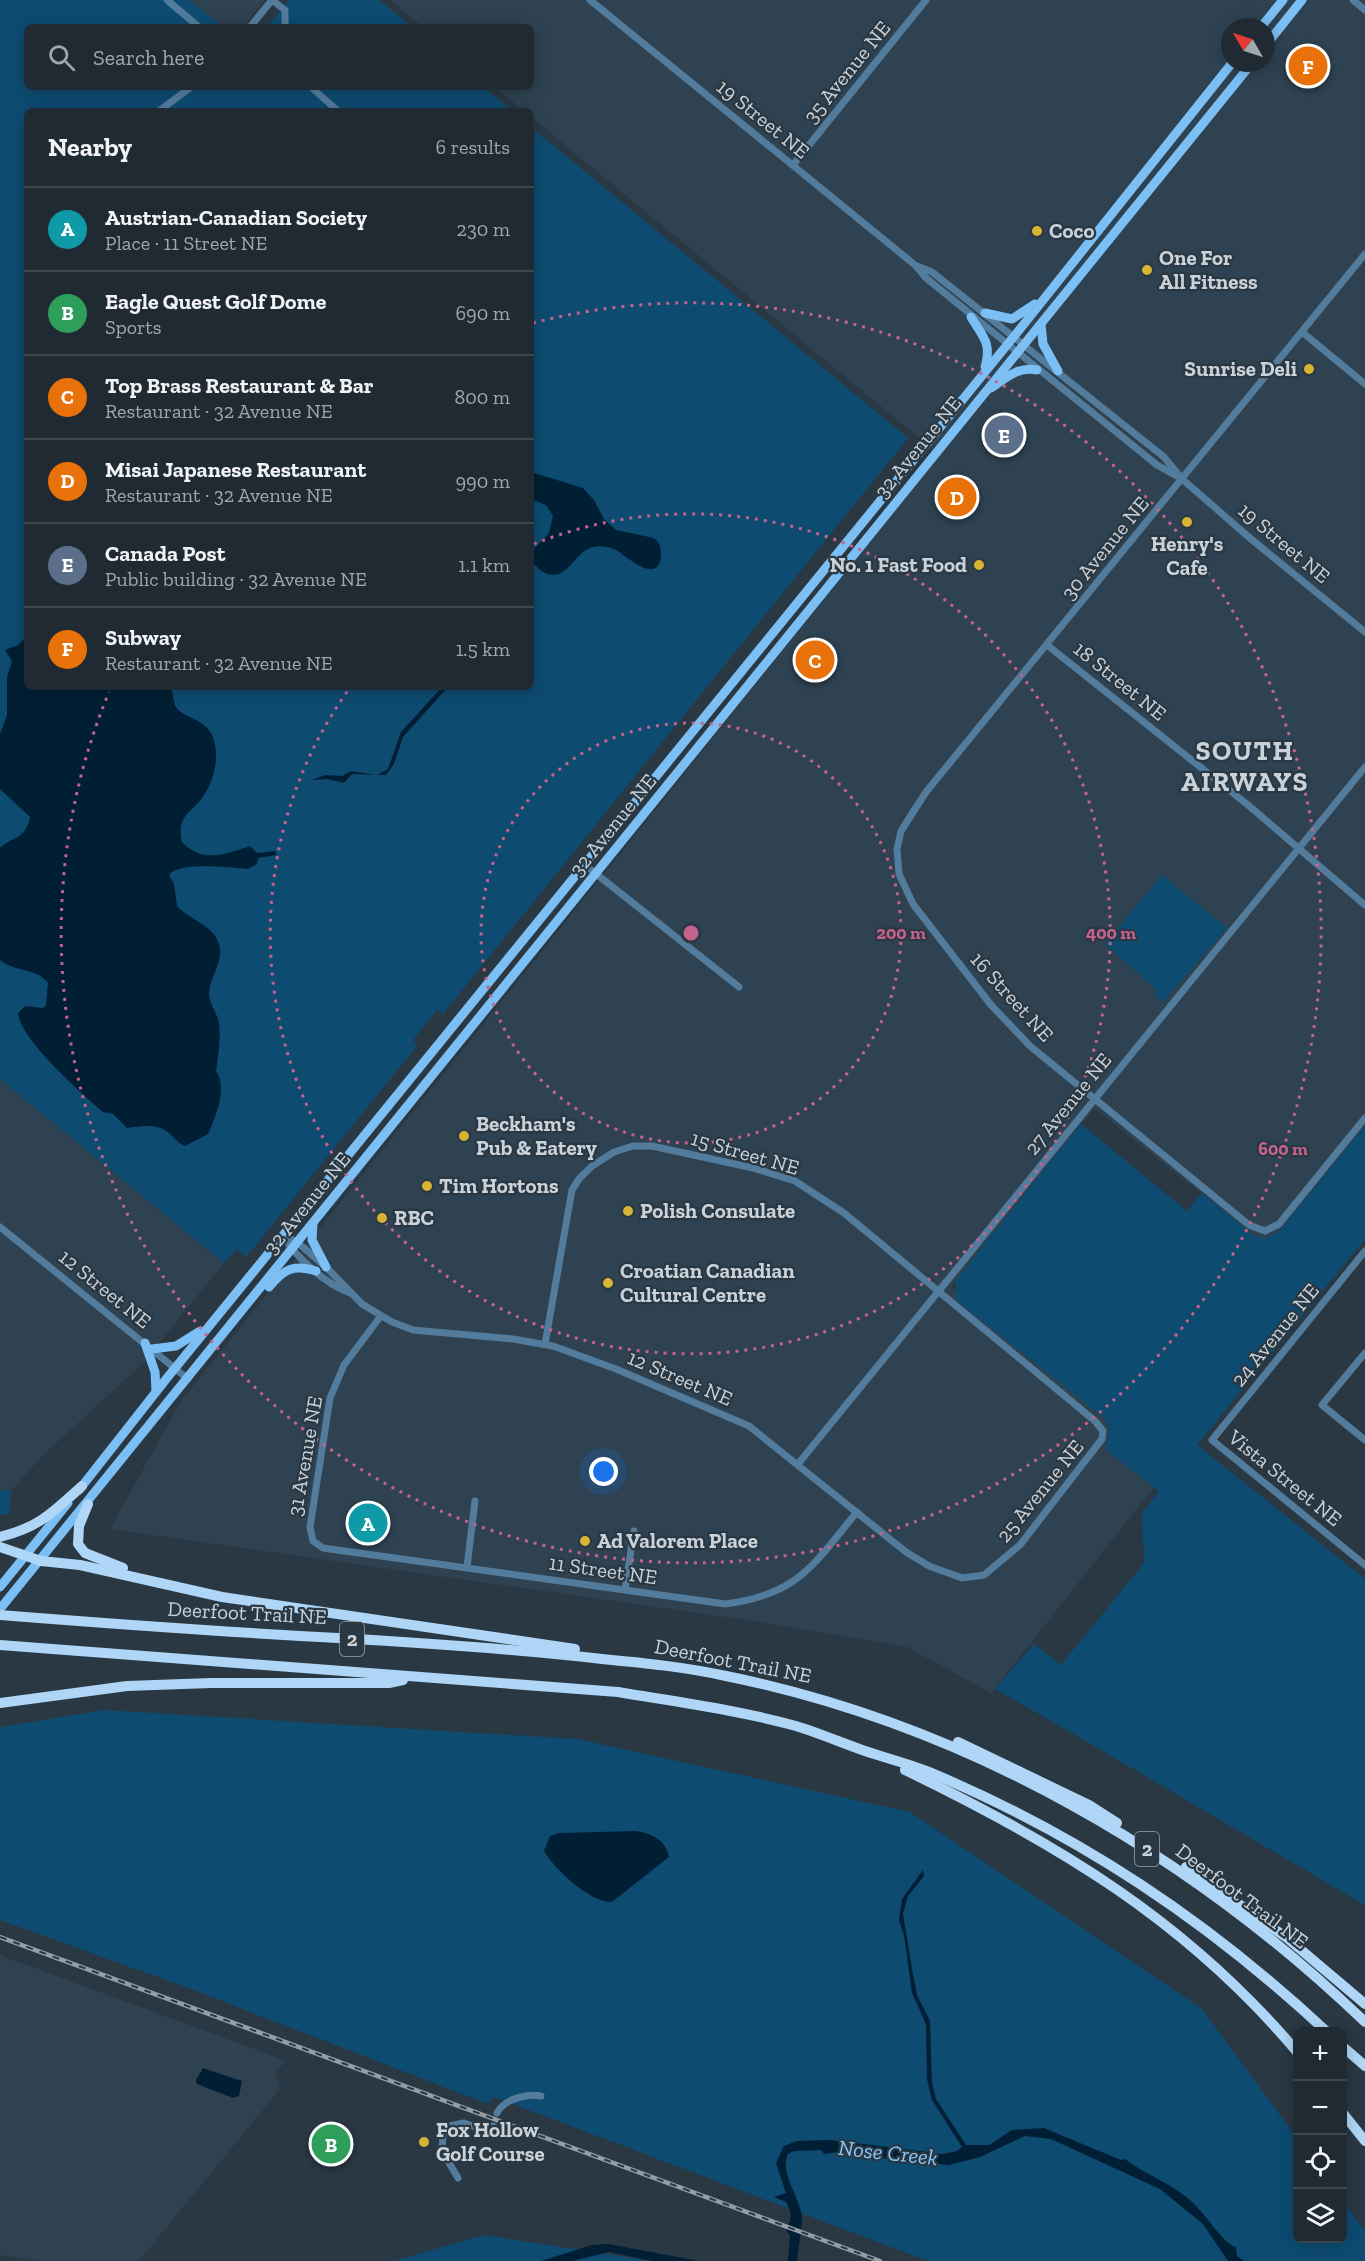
<!DOCTYPE html>
<html lang="en">
<head>
<meta charset="utf-8">
<style>
  :root { --surface:#202a32; --page:#28323a; --text:#f1f3f6; --muted:#a2a7ac; --line:#3d464d; --accent:#d7b434 }
  body { margin:0; font-family:"Zilla Slab",serif; background:var(--page); color:var(--text) }
  .controls { position:absolute; right:18px; bottom:18px; display:grid; overflow:hidden; border-radius:9px; box-shadow:0 3px 15px #0003 }
  .controls button { width:54px; height:54px; display:grid; place-items:center; padding:0; border:0; border-bottom:2px solid var(--line); background:var(--surface); color:var(--text); font:30px sans-serif }
  .compass { position:absolute; left:1221px; top:18px; width:54px; height:54px; border-radius:50%; background:var(--surface); box-shadow:0 3px 15px #0003; rotate:309deg }
  .you { position:absolute; left:604px; top:1472px; width:21px; height:21px; margin:-15px; border:4px solid #fff; border-radius:50%; background:#1a73e8; box-shadow:0 0 0 9px #1a73e833 }
  .badge { display:grid; place-items:center; width:39px; height:39px; border-radius:50%; background:var(--accent); color:#fff; font-size:20px; font-weight:700 }
  .pin { position:absolute; translate:-50% -50%; border:3px solid #fff; box-shadow:0 2px 6px #0006 }
  .list { margin:0; padding:0; list-style:none }
  h2 { display:flex; justify-content:space-between; align-items:center; height:78px; margin:0; padding:0 24px; font-size:26px }
  h2 small { font-size:20px; font-weight:400; color:var(--muted) }
  .list li { display:grid; grid-template-columns:39px 1fr auto; gap:18px; align-items:center; box-sizing:border-box; height:84px; padding:0 24px; border-top:2px solid var(--line) }
  .list b { display:block; font-size:22px; white-space:nowrap }
  .list p { margin:0; font-size:20px; white-space:nowrap; color:var(--muted) }
  .list em { font-size:20px; font-style:normal; color:var(--muted) }
  .icon { flex:none; width:33px; height:33px; fill:none; stroke:currentColor; stroke-width:2; stroke-linecap:round; stroke-linejoin:round }
  .map { position:relative; flex:none; width:1365px; height:2261px; overflow:hidden }
  .search { position:absolute; background:var(--surface); box-shadow:0 3px 15px #0003; left:24px; top:24px; width:510px; height:66px; display:flex; align-items:center; gap:15px; box-sizing:border-box; padding:0 21px; border-radius:9px; color:var(--muted); font-size:22px }
  .panel { position:absolute; background:var(--surface); box-shadow:0 3px 15px #0003; left:24px; top:108px; width:510px; height:582px; border-radius:9px }
  .map>svg:first-child { display:block }
  .built { fill:#2e4251; fill-rule:evenodd }
  .green { fill:#0d4b71 }
  .water { fill:#011f34 }
  .lines { fill:none; stroke-linecap:round; stroke-linejoin:round }
  .minor { stroke:#537c9c; stroke-width:7 }
  .major { stroke:#7bbff4; stroke-width:9 }
  .highway { stroke:#afd6f6; stroke-width:10 }
  .rail-casing { stroke:#949ea7; stroke-width:4.5 }
  .rail { stroke:#2a3843; stroke-width:2; stroke-dasharray:7; stroke-linecap:butt }
  .ring { fill:none; stroke:#c5628d; stroke-width:3; stroke-dasharray:3 6 }
  .poi-dot { fill:#d7b434; stroke:#2a3843; stroke-width:2 }
  .labels { text-anchor:middle; stroke-width:4.5; stroke-linejoin:round; paint-order:stroke }
  .shield { fill:#2a3843; stroke:#9aa4ac; stroke-width:1.5 }
  .shield-label { font-size:20px; font-weight:bold; fill:#cad2d9 }
  .street-label { font-size:21px; fill:#cad2d9; stroke:#2a3843 }
  .poi-label { font-size:21px; font-weight:bold; fill:#cad2d9; stroke:#2a3843; text-anchor:start }
  .water-label { font-size:22px; font-style:italic; fill:#87c7f9; stroke:#2a3843 }
  .district-label { font-size:27px; font-weight:bold; letter-spacing:1.5px; fill:#cad2d9; stroke:#2a3843 }
  .centre { fill:#c5628d; stroke:#2a3843; stroke-width:3 }
  .ring-label { font-size:18px; text-anchor:middle; font-weight:bold; fill:#c5628d; stroke:#2a3843; stroke-width:4.5; stroke-linejoin:round; paint-order:stroke }
</style>
</head>
<body>
<div class="map">
<svg width="1365" height="2261" viewBox="0 0 1365 2261">
  <rect width="100%" height="100%" fill="#2a3843"/>
  <g class="built">
    <path d="M189,0H265L243,27H223Z"/>
    <path d="M390,0H1365V1126L1267,1246L1094,1108L951,1287L1170,1467L991,1693L907,1647L740,1619L110,1529L181,1401L940,455L531,117V111H524L495,87H531V27H423ZM1230,27H1266V63H1230Z"/>
    <path d="M0,1079L224,1263L142,1364L42,1456L11,1491L0,1490Z"/>
    <path d="M0,1955L287,2061L275,2071L280,2089L139,2261H43L0,2255Z"/>
  </g>
  <g class="green">
    <path d="M0,0H189L223,27H27V87H483L512,111H27V687H531V127L908,438L443,1014L437,1010L413,1040L417,1046L246,1257L237,1249L224,1263L0,1079Z"/>
    <path d="M289,0H379L412,27H267Z"/>
    <path d="M1162,875L1227,928L1163,1002L1155,996L1156,989L1105,944Z"/>
    <path d="M1081,1124L1187,1211L1202,1193L1253,1235C1264,1240 1272,1238 1280,1230L1365,1126V1239L1197,1445L1365,1579V1905C1241,1833 1119,1759 995,1689L1034,1644L1061,1665L1144,1563L1142,1513L1159,1491L1105,1449L1110,1431L1104,1418L956,1300V1280Z"/>
    <path d="M0,1490L11,1491L9,1515L0,1514Z"/>
    <path d="M104,1710L577,1739L910,1812L1202,2009L1297,2138L1298,2238H1342L1343,2202L1365,2231V2261H928L494,2097L488,2104L191,1989L0,1920V1727Z"/>
    <path d="M484,2235L652,2261H394Z"/>
  </g>
  <g class="water">
    <path d="M531,472L583,488L594,500L604,519L616,530L654,538C659,542 661,546 661,554C660,588 625,555 616,550C610,547 600,545 593,547C573,552 568,583 545,573C539,570 536,565 531,562L532,551L549,533L553,516L546,505L531,499Z"/>
    <path d="M27,636V687H171L175,706C184,719 201,717 211,733C221,752 215,779 204,795C192,814 176,814 182,842C203,864 226,854 250,846L257,853L275,851L277,855L258,858L257,864L248,869C231,868 179,861 169,875L174,884L177,906C189,919 209,924 217,939C227,960 210,974 209,993C209,1005 218,1013 219,1024C221,1039 218,1056 216,1071C228,1088 216,1116 208,1134L185,1146C176,1142 174,1136 166,1131C154,1123 140,1127 127,1128L113,1114L103,1112C82,1094 20,1039 18,1013L25,1006L43,1008L46,1005L48,983C37,968 14,972 0,960V848C12,836 25,841 30,817L0,789V734L7,715V677L12,661L5,650L18,645Z"/>
    <path d="M442,687H448L403,737L394,764L386,775L352,774L344,783L327,779L312,780L325,775L342,776L351,771L377,775L388,769L401,732Z"/>
    <path d="M636,1831C651,1833 666,1840 669,1857L612,1902C592,1904 553,1868 544,1851L550,1836L559,1833Z"/>
    <path d="M923,1870L924,1876L908,1896L903,1914L912,1969L917,1995L930,2021L932,2083L936,2099L966,2145H989L1012,2130L1044,2128L1121,2160L1125,2159C1148,2177 1178,2185 1198,2208C1207,2217 1224,2244 1236,2247L1237,2256L1244,2261H1228L1203,2224L1160,2189L1051,2139L1025,2136L980,2157L949,2165L872,2157L846,2151L824,2154L821,2150L794,2151L788,2154C779,2174 801,2198 802,2218C802,2231 798,2247 797,2261H788L790,2235L786,2231C792,2220 792,2213 786,2202L774,2197L786,2193L776,2163L784,2146L797,2141L831,2140L943,2154L957,2151L962,2147L932,2100L927,2079L926,2024L912,1993L904,1935L899,1920L902,1899Z"/>
    <path d="M203,2068L242,2081L239,2096L233,2098L197,2084L196,2080Z"/>
    <path d="M608,2244L699,2261H652L609,2252L573,2261H541L592,2245Z"/>
  </g>
  <g class="lines">
    <g class="minor">
      <path d="M167,0L199,27"/>
      <path d="M272,0L285,10V27"/>
      <path d="M590,0L915,265L926,278L1157,465L1182,479"/>
      <path d="M1353,0L1365,10"/>
      <path d="M250,27L272,0"/>
      <path d="M311,87L338,111"/>
      <path d="M159,111L191,87"/>
      <path d="M793,165L926,0"/>
      <path d="M1365,254L926,792L901,831L897,849L899,874L913,904L991,1005L1030,1046L1249,1225L1265,1231L1279,1224L1365,1118"/>
      <path d="M917,266L932,272L1164,457L1182,479L1251,539L1365,632"/>
      <path d="M1302,332L1365,384"/>
      <path d="M1047,645L1248,805L1365,905"/>
      <path d="M585,865L739,987"/>
      <path d="M0,1227L188,1379"/>
      <path d="M282,1235L297,1242L326,1267L362,1304L392,1322L413,1330L513,1339L553,1346L616,1369L749,1426L906,1552L929,1566L962,1578L984,1575L1020,1545L1102,1439L1103,1431L1095,1421L844,1213L795,1181L753,1168L652,1146H633L614,1152L592,1166L579,1179L572,1190L545,1344"/>
      <path d="M283,1236C297,1258 325,1284 350,1293"/>
      <path d="M1365,1251L1212,1440L1365,1565"/>
      <path d="M380,1317L344,1365L330,1398L310,1527L313,1541L323,1548L725,1604C798,1595 813,1565 857,1512"/>
      <path d="M1365,1353L1322,1405L1365,1440"/>
      <path d="M798,1464L1365,767"/>
      <path d="M467,1567L475,1501"/>
      <path d="M625,1589L634,1531"/>
      <path d="M497,2113C504,2099 527,2093 541,2096"/>
      <path d="M458,2178L442,2151L443,2133L449,2126L464,2123L489,2132L493,2126"/>
    </g>
    <g class="major">
      <path d="M1261,27L1283,0"/>
      <path d="M1266,45L1302,0"/>
      <path d="M985,313L1012,319L1035,304"/>
      <path d="M971,317C983,337 992,343 985,367"/>
      <path d="M1041,324L1043,344L1058,371"/>
      <path d="M991,388C1006,378 1018,366 1037,370"/>
      <path d="M313,1223L312,1240L326,1267"/>
      <path d="M269,1287C284,1269 293,1264 316,1271"/>
      <path d="M145,1343L155,1372L156,1391"/>
      <path d="M152,1349L176,1346L200,1331"/>
      <path d="M79,1490L167,1378L1020,329L1232,63"/>
      <path d="M0,1587L68,1503"/>
      <path d="M0,1609L1252,63"/>
    </g>
    <g class="highway">
      <path d="M88,1504L79,1526L78,1544L85,1553L123,1568"/>
      <path d="M0,1537C40,1527 53,1512 82,1486"/>
      <path d="M0,1547L41,1561L80,1565L222,1597L575,1649"/>
      <path d="M0,1615C113,1624 225,1632 338,1638C426,1643 514,1649 602,1659C644,1663 685,1667 726,1676C967,1725 1189,1853 1365,2022"/>
      <path d="M0,1645L618,1692C677,1702 738,1710 796,1726C819,1733 842,1743 865,1751C886,1758 909,1764 929,1772C1080,1835 1208,1921 1327,2032"/>
      <path d="M0,1703L127,1686L211,1683H389L403,1680"/>
      <path d="M958,1742L1089,1805L1117,1823"/>
      <path d="M905,1770C1058,1844 1187,1921 1298,2053"/>
      <path d="M1186,1867L1287,1938L1365,2004"/>
      <path d="M1342,2046L1365,2066"/>
      <path d="M1342,2112L1365,2141"/>
    </g>
    <defs>
      <path id="rail" d="M0,1937L880,2261"/>
    </defs>
    <use href="#rail" class="rail-casing"/>
    <use href="#rail" class="rail"/>
  </g>
  <g class="ring">
    <circle cx="691" cy="933" r="210"/>
    <path d="M534 544A420 420 0 1 1 349 689"/>
    <path d="M533 323A630 630 0 1 1 109 692"/>
  </g>
  <g class="poi-dot">
    <circle cx="1037" cy="231" r="6"/>
    <circle cx="1147" cy="270" r="6"/>
    <circle cx="1309" cy="369" r="6"/>
    <circle cx="1187" cy="522" r="6"/>
    <circle cx="979" cy="565" r="6"/>
    <circle cx="464" cy="1136" r="6"/>
    <circle cx="427" cy="1186" r="6"/>
    <circle cx="628" cy="1211" r="6"/>
    <circle cx="382" cy="1218" r="6"/>
    <circle cx="608" cy="1283" r="6"/>
    <circle cx="585" cy="1541" r="6"/>
    <circle cx="424" cy="2142" r="6"/>
  </g>
  <g class="labels">
    <g class="shield">
      <rect x="340" y="1622" width="24" height="34" rx="4.5"/>
      <rect x="1135" y="1832" width="24" height="34" rx="4.5"/>
    </g>
    <g class="shield-label">
      <text x="352" y="1646">2</text>
      <text x="1147" y="1856">2</text>
    </g>
    <g class="street-label">
      <text transform="translate(847 72) rotate(-51)" y="7">35 Avenue NE</text>
      <text transform="translate(763 119) rotate(39)" y="7">19 Street NE</text>
      <text transform="translate(918 447) rotate(-51)" y="7">32 Avenue NE</text>
      <text transform="translate(1284 543) rotate(40)" y="7">19 Street NE</text>
      <text transform="translate(1105 548) rotate(-51)" y="7">30 Avenue NE</text>
      <text transform="translate(1120 681) rotate(39)" y="7">18 Street NE</text>
      <text transform="translate(613 825) rotate(-51)" y="7">32 Avenue NE</text>
      <text transform="translate(1012 997) rotate(48)" y="7">16 Street NE</text>
      <text transform="translate(1068 1104) rotate(-51)" y="7">27 Avenue NE</text>
      <text transform="translate(745 1153) rotate(16)" y="7">15 Street NE</text>
      <text transform="translate(307 1203) rotate(-51)" y="7">32 Avenue NE</text>
      <text transform="translate(105 1289) rotate(39)" y="7">12 Street NE</text>
      <text transform="translate(1275 1335) rotate(-51)" y="7">24 Avenue NE</text>
      <text transform="translate(680 1378) rotate(23)" y="7">12 Street NE</text>
      <text transform="translate(305 1456) rotate(-80)" y="7">31 Avenue NE</text>
      <text transform="translate(1285 1478) rotate(39)" y="7">Vista Street NE</text>
      <text transform="translate(1040 1491) rotate(-51)" y="7">25 Avenue NE</text>
      <text transform="translate(603 1570) rotate(8)" y="7">11 Street NE</text>
      <text transform="translate(247 1613) rotate(3)" y="7">Deerfoot Trail NE</text>
      <text transform="translate(733 1661) rotate(11)" y="7">Deerfoot Trail NE</text>
      <text transform="translate(1242 1896) rotate(37)" y="7">Deerfoot Trail NE</text>
    </g>
    <g class="poi-label">
      <text x="1049" y="238">Coco</text>
      <text x="1159" y="265">One For<tspan x="1159" dy="24">All Fitness</tspan></text>
      <text x="1297" y="376" text-anchor="end">Sunrise Deli</text>
      <text x="1187" y="551" text-anchor="middle">Henry's<tspan x="1187" dy="24">Cafe</tspan></text>
      <text x="967" y="572" text-anchor="end">No. 1 Fast Food</text>
      <text x="476" y="1131">Beckham's<tspan x="476" dy="24">Pub &amp; Eatery</tspan></text>
      <text x="439" y="1193">Tim Hortons</text>
      <text x="640" y="1218">Polish Consulate</text>
      <text x="394" y="1225">RBC</text>
      <text x="620" y="1278">Croatian Canadian<tspan x="620" dy="24">Cultural Centre</tspan></text>
      <text x="597" y="1548">Ad Valorem Place</text>
      <text x="436" y="2137">Fox Hollow<tspan x="436" dy="24">Golf Course</tspan></text>
    </g>
    <g class="water-label">
      <text transform="translate(888 2152) rotate(6)" y="8">Nose Creek</text>
    </g>
    <g class="district-label">
      <text x="1245" y="760">SOUTH<tspan x="1245" dy="31">AIRWAYS</tspan></text>
    </g>
  </g>
  <circle cx="691" cy="933" r="9" class="centre"/>
  <g class="ring-label">
    <text x="901" y="939">200 m</text>
    <text x="1111" y="939">400 m</text>
    <text x="1283" y="1155">600 m</text>
  </g>
</svg>
<div class="controls">
<button>+</button>
<button>−</button>
<button><svg class="icon" aria-label="locate" viewBox="0 0 24 24"><circle cx="12" cy="12" r="6"/><path d="M12 2v4M12 18v4M2 12h4M18 12h4"/></svg></button>
<button><svg class="icon" aria-label="layers" viewBox="0 0 24 24"><path d="M12 4l9 5-9 5-9-5zM3 14l9 5 9-5"/></svg></button>
</div>
<svg class="compass" viewBox="-18 -18 36 36"><path d="M0-13l5 13h-10z" fill="#e53935"/><path d="M0 13l5-13h-10z" fill="#a2a7ac"/></svg>
<div class="you"></div>
<div class="pin badge" style="left:368px;top:1523px;background:#0f9aa8">A</div>
<div class="pin badge" style="left:331px;top:2144px;background:#2e9e5b">B</div>
<div class="pin badge" style="left:815px;top:660px;background:#e8710a">C</div>
<div class="pin badge" style="left:957px;top:497px;background:#e8710a">D</div>
<div class="pin badge" style="left:1004px;top:435px;background:#5c6f8a">E</div>
<div class="pin badge" style="left:1308px;top:66px;background:#e8710a">F</div>
<div class="search"><svg class="icon" aria-label="search" viewBox="0 0 24 24"><circle cx="10" cy="10" r="6"/><path d="M15 15l6 6"/></svg>Search here</div>
<section class="panel">
<h2>Nearby<small>6 results</small></h2>
<ul class="list">
<li><span class="badge" style="background:#0f9aa8">A</span><div><b>Austrian-Canadian Society</b><p>Place · 11 Street NE</p></div><em>230 m</em></li>
<li><span class="badge" style="background:#2e9e5b">B</span><div><b>Eagle Quest Golf Dome</b><p>Sports</p></div><em>690 m</em></li>
<li><span class="badge" style="background:#e8710a">C</span><div><b>Top Brass Restaurant &amp; Bar</b><p>Restaurant · 32 Avenue NE</p></div><em>800 m</em></li>
<li><span class="badge" style="background:#e8710a">D</span><div><b>Misai Japanese Restaurant</b><p>Restaurant · 32 Avenue NE</p></div><em>990 m</em></li>
<li><span class="badge" style="background:#5c6f8a">E</span><div><b>Canada Post</b><p>Public building · 32 Avenue NE</p></div><em>1.1 km</em></li>
<li><span class="badge" style="background:#e8710a">F</span><div><b>Subway</b><p>Restaurant · 32 Avenue NE</p></div><em>1.5 km</em></li>
</ul>
</section>
</div>
</body>
</html>
